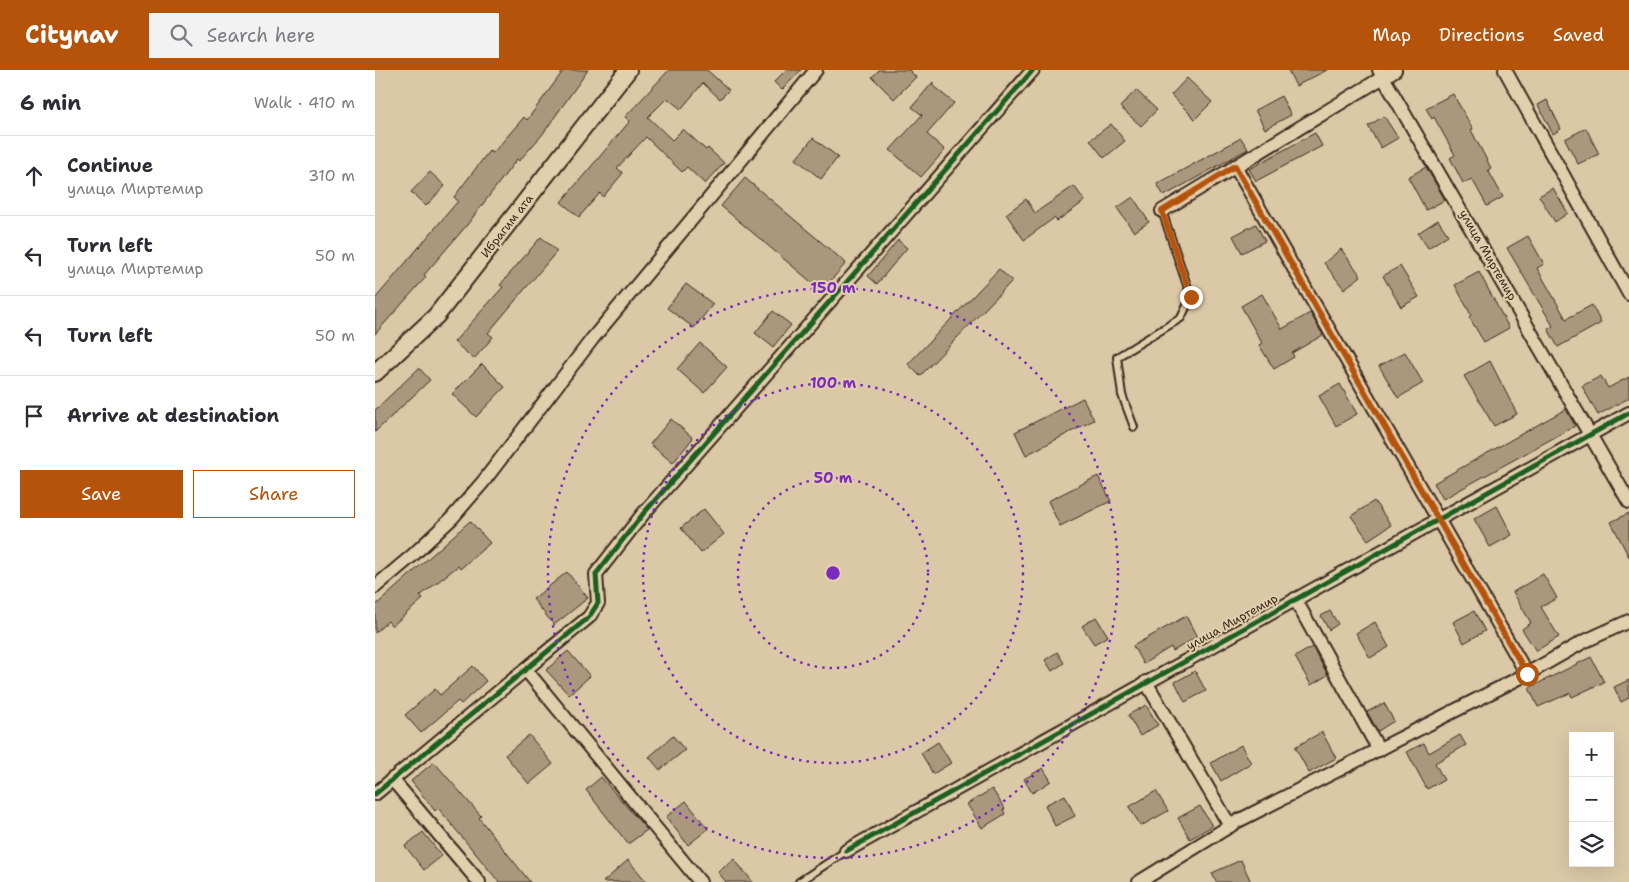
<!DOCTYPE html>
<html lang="en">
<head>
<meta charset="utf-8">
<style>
  :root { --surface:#fff; --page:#f2f2f3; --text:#2b2b33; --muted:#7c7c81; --line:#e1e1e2; --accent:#b45309 }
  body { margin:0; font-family:"Shantell Sans",sans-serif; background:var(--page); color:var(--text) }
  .controls { position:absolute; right:15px; bottom:15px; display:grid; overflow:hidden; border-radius:0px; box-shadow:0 5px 20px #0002 }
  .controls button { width:45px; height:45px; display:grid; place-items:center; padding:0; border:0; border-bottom:1px solid var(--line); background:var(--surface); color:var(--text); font:25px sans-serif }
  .stop { position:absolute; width:15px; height:15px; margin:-11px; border:4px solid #b45309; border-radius:50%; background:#fff }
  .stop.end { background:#b45309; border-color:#fff; box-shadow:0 1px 5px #0008 }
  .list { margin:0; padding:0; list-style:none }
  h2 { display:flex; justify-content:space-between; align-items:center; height:65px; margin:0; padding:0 20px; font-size:21px }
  h2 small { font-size:16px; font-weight:400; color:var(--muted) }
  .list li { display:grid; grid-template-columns:32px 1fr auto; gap:15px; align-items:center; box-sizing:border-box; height:80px; padding:0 20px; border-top:1px solid var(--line) }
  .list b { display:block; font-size:19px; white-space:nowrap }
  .list p { margin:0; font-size:16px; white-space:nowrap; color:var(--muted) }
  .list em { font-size:16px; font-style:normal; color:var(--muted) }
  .actions { display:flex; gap:10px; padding:15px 20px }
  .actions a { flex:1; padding:11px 0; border:1px solid var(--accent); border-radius:0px; text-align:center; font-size:18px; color:var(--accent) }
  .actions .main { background:var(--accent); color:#fff }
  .icon { flex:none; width:28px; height:28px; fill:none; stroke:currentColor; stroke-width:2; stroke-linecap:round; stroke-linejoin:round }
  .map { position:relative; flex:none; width:1254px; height:812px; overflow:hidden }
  header { display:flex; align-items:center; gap:30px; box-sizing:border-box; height:70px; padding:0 25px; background:var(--accent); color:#fff }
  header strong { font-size:24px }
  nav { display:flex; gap:28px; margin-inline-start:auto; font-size:18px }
  .search { width:350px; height:45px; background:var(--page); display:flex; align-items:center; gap:12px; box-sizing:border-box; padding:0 18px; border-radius:0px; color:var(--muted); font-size:19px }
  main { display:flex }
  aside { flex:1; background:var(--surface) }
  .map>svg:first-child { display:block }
  .building { fill:#aa977d; stroke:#3b2a1e }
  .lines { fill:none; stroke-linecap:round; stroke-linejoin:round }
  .service-casing { stroke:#3b2a1e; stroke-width:10 }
  .minor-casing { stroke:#3b2a1e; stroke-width:16 }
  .tertiary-casing { stroke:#3b2a1e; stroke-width:20 }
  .service { stroke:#e2cfad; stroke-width:6 }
  .minor { stroke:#e2cfad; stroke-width:12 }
  .tertiary { stroke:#e2cfad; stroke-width:16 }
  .cycleway-casing { stroke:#e2cfad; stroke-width:8 }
  .cycleway { stroke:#1b5e20; stroke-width:5 }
  .route { stroke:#b45309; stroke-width:6 }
  .ring { fill:none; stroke:#7b2cbf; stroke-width:2.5; stroke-dasharray:2.5 5 }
  .labels { text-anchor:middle; stroke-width:4; stroke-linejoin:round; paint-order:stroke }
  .street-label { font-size:12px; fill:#3b2a1e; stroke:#e2cfad }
  .centre { fill:#7b2cbf; stroke:#e2cfad; stroke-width:2.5 }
  .ring-label { font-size:15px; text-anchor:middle; font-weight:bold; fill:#7b2cbf; stroke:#e2cfad; stroke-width:4; stroke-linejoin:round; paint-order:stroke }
</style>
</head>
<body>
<header>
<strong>Citynav</strong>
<div class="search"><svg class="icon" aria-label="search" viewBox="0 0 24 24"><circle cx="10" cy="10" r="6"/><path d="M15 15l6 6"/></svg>Search here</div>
<nav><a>Map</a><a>Directions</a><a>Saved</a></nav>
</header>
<main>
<aside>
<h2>6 min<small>Walk · 410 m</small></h2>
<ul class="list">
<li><svg class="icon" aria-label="ahead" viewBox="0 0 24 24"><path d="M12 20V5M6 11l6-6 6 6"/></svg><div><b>Continue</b><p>улица Миртемир</p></div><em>310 m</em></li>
<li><svg class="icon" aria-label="left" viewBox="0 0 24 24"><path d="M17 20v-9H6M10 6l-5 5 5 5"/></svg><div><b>Turn left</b><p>улица Миртемир</p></div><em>50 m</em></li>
<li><svg class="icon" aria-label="left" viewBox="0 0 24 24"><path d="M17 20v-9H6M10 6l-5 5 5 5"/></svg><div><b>Turn left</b></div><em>50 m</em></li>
<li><svg class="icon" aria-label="arrive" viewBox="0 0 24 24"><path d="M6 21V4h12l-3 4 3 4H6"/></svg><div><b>Arrive at destination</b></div></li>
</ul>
<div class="actions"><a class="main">Save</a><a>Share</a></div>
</aside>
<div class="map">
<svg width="1254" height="812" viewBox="0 0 1254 812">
  <rect width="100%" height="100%" fill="#dbc8a7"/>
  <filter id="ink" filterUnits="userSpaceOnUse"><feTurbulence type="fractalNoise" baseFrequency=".02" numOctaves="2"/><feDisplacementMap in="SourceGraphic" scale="10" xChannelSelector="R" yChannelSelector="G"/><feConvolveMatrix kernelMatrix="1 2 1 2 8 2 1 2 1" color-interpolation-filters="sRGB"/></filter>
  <g filter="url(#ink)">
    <g class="building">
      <path d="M189,0H213L167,65L144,91L142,89L92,155L49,205L51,207L0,264V229L83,131L79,127L114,81L118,83L149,47L152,50Z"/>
      <path d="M294,0H332L354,20L345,29L328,13L306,39L292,28L273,47L297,70L308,59L331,80L333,78L349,93L330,114L312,97L307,102L271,67L242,98L248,103L228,127L225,123L204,147L186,132L255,51L250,47Z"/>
      <path d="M411,0H426L407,20L399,12Z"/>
      <path d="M504,0H534L541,7L519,29L497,7Z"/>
      <path d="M913,0H952L921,16Z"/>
      <path d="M812,8L837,32L820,49L796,25Z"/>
      <path d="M558,12V16L579,33L552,64L570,80L546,107L515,80L547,45L537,37Z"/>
      <path d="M761,20L782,40L766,56L745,37Z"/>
      <path d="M1078,24L1098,59L1096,60L1116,98L1113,100L1128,127L1112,136L1097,109L1088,113L1075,88L1080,85L1059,47L1057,49L1051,38Z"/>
      <path d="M906,26L916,45L890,59L880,40Z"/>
      <path d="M1172,30L1186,59L1178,64L1163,35Z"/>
      <path d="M1009,46L1023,68L1006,78L993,56Z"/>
      <path d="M736,54L750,71L729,88L715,70Z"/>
      <path d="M1211,58L1224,84L1203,94L1190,69Z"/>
      <path d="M940,63L947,76L881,111L874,99Z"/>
      <path d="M438,68L463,87L446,109L421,89Z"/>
      <path d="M866,68L873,79L789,126L782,114Z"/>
      <path d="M1051,97L1070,130L1051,140L1033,107Z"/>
      <path d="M55,102L70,116L51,136L36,122Z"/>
      <path d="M370,108L471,193L447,221L346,136Z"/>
      <path d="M699,116L710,131L682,151L679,148L649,170L631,144L651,129L660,143Z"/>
      <path d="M1178,118L1193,143L1180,152L1164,126Z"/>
      <path d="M758,127L774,152L759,162L742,138Z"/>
      <path d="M1063,150L1073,165L1053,178L1043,163Z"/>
      <path d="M881,154L890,171L867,183L858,166Z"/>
      <path d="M1153,166L1169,194L1162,198L1191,249L1217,235L1226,253L1183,277L1173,259L1178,256L1132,178Z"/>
      <path d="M166,167L182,181L113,263L118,267L99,289L79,272L128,217L125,215Z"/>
      <path d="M523,170L532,178L502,214L493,206Z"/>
      <path d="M966,179L986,206L969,219L949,193Z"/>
      <path d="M1025,196L1044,227L1026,237L1008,206Z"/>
      <path d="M624,199L637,211L545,306L533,294Z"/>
      <path d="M1104,202L1134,258L1109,272L1094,247L1096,245L1080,215Z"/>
      <path d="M311,214L338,234L319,258L292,238Z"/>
      <path d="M887,224L907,259L935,243L948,265L917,283L919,287L899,299L884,275L887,273L866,236Z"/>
      <path d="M398,241L416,255L398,277L380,263Z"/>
      <path d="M325,273L352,297L329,323L302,299Z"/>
      <path d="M1030,282L1048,313L1023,328L1004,296Z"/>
      <path d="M1115,291L1142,344L1119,356L1089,306Z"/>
      <path d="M107,294L130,317L101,347L77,324Z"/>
      <path d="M44,298L55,310L0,362V340Z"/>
      <path d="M1226,306L1233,318L1254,307V328L1223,345L1207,316Z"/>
      <path d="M965,314L982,344L961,356L944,326Z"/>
      <path d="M708,328L719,350L651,385L640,362Z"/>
      <path d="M1191,339L1200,356L1068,429L1059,413Z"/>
      <path d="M296,349L318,368L298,393L275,374Z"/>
      <path d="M723,406L736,431L685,456L673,431Z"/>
      <path d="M999,431L1016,455L993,470L976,446Z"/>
      <path d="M1122,436L1137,465L1115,477L1099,449Z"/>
      <path d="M329,439L349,464L326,483L306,458Z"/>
      <path d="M1254,443V487L1236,452Z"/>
      <path d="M95,451L115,473L85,499L83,496L45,526L48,529L17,556L13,551L0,563V536Z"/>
      <path d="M192,502L213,528L179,555L158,529Z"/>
      <path d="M1168,504L1182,528L1166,537L1184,567L1161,581L1147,559L1156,553L1138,522Z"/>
      <path d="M955,541L963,554L954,560L946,546Z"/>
      <path d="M1099,541L1110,561L1089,573L1078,552Z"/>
      <path d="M811,546L822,567L798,581L796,577L768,594L758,576Z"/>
      <path d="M721,547L733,566L719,574L707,556Z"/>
      <path d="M1000,552L1014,577L995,588L981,563Z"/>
      <path d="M937,577L953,605L936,615L920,587Z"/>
      <path d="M193,581L215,606L194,625L171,600Z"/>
      <path d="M682,582L689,593L677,601L670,590Z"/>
      <path d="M1216,587L1229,612L1197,627L1195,623L1163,637L1154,618Z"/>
      <path d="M98,596L111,611L86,634L83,631L46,663L30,645L60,619L65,625Z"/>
      <path d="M820,601L831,621L810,632L800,612Z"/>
      <path d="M1254,610V628L1246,632L1239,617Z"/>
      <path d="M1009,633L1019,651L1003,661L992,642Z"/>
      <path d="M771,635L783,655L765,666L753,645Z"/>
      <path d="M947,662L961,688L934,703L920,677Z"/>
      <path d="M154,665L178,694L154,714L130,685Z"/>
      <path d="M1085,665L1091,675L1060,693L1069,710L1052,719L1032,682L1049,673L1054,683Z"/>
      <path d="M298,666L310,680L285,700L274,687Z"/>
      <path d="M563,672L576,693L558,704L546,683Z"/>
      <path d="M866,675L876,693L846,711L836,693Z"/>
      <path d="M59,692L106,746L104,748L155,812H124L63,738L60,741L36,711Z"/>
      <path d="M668,698L676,711L657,723L649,709Z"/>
      <path d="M226,707L272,760L253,774L211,720Z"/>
      <path d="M617,719L630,739L628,740L630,744L607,758L592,734Z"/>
      <path d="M781,721L793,741L766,756L754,737Z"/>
      <path d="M690,725L700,746L680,756L670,735Z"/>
      <path d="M311,731L333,759L313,775L291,747Z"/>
      <path d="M825,736L837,756L815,769L803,748Z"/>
      <path d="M48,762L67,786L49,800L30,776Z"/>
      <path d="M359,789L378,812H351L343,802Z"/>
      <path d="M253,790L272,812H228Z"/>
      <path d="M866,790L876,812H841L837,803Z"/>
    </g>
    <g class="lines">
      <defs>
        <g id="service">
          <path d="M759,357L747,325L742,287L806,248L816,227L787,141"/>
          <path d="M424,812L471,781"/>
        </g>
        <g id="minor">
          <path d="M1004,0L1254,432"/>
          <path d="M1130,0L1254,224"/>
          <path d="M860,96L1152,604"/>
          <path d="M787,141L1020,0"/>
          <path d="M0,517L38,485L77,448L108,412L218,268L441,0"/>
          <path d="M920,529L1004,680"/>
          <path d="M151,600L325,812"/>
          <path d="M771,612L855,756"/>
          <path d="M17,709L104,812"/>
          <path d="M0,724L214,547L223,533L221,504L268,444L658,0"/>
          <path d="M471,781L1254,343"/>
          <path d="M764,812L863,751L1152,604L1208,572L1254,551"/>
        </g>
        <path id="tertiary" d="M0,303L61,246L253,0"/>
      </defs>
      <use href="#service" class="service-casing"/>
      <use href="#minor" class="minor-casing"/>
      <use href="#tertiary" class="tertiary-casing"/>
      <use href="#service" class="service"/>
      <use href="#minor" class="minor"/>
      <use href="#tertiary" class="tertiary"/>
      <defs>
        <g id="cycleway">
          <path d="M0,724L214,547L223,533L221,504L268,444L658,0"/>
          <path d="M471,781L1254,343"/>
        </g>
      </defs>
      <use href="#cycleway" class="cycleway-casing"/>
      <use href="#cycleway" class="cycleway"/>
    </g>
  </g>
  <g class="lines" filter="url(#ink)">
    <path class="route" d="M816,227L787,141L860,96L1152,604"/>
  </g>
  <g class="ring">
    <circle cx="458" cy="503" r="95"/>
    <circle cx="458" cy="503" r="190"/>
    <circle cx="458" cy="503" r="285"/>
  </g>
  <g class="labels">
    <g class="street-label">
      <text transform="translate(132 156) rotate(-52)" y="4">Ибрагим ата</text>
      <text transform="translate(1113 185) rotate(60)" y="4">улица Миртемир</text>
      <text transform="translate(857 552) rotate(-29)" y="4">улица Миртемир</text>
    </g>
  </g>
  <circle cx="458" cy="503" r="8" class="centre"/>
  <g class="ring-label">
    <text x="458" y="223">150 m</text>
    <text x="458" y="318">100 m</text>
    <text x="458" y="413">50 m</text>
  </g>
</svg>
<div class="controls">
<button>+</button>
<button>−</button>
<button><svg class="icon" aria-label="layers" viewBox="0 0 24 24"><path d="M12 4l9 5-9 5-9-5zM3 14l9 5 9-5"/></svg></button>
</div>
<div class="stop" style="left:1152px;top:604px"></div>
<div class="stop end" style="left:816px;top:227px"></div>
</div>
</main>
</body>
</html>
